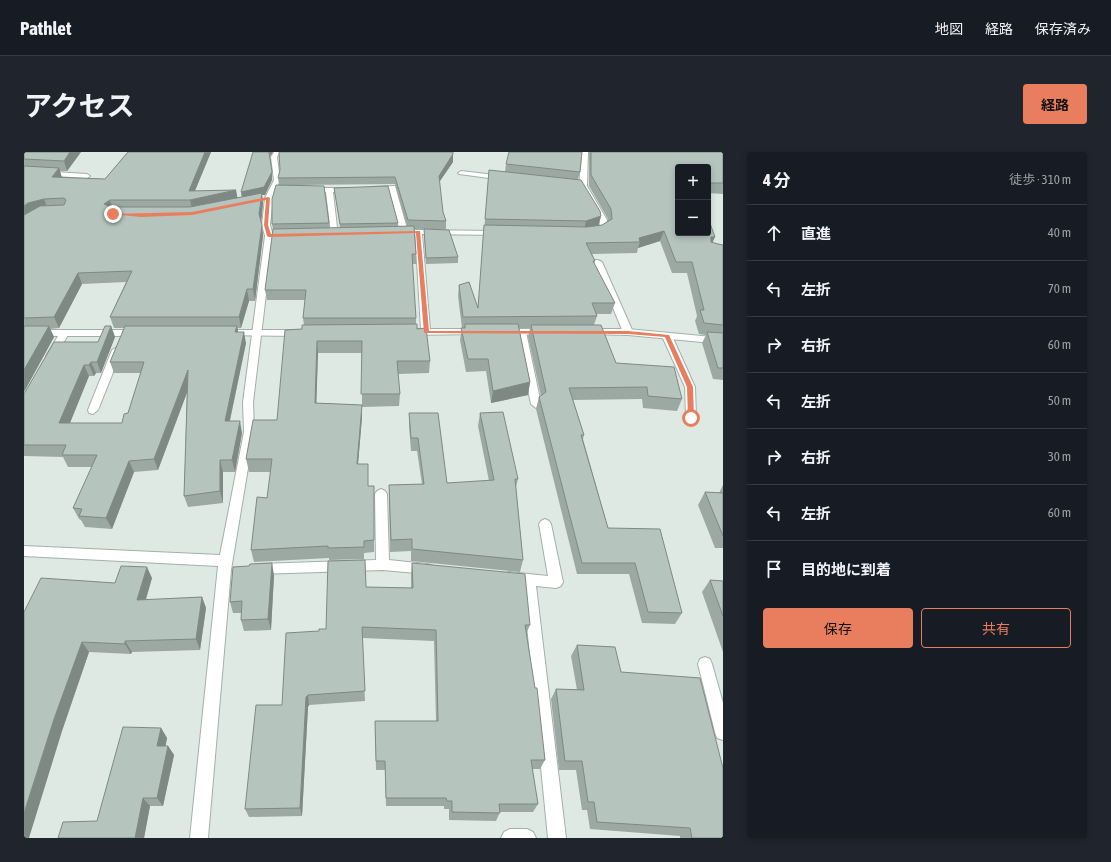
<!DOCTYPE html>
<html lang="ja">
<head>
<meta charset="utf-8">
<style>
  :root { --surface:#171b24; --page:#20242c; --text:#f1f3f6; --muted:#9ea1a6; --line:#363941; --accent:#e87e5e }
  body { margin:0; font-family:"Asap Condensed","Noto Sans JP",sans-serif; background:var(--page); color:var(--text) }
  .controls { position:absolute; right:12px; top:12px; display:grid; overflow:hidden; border-radius:4px; box-shadow:0 2px 6px #0003 }
  .controls button { width:36px; height:36px; display:grid; place-items:center; padding:0; border:0; border-bottom:1px solid var(--line); background:var(--surface); color:var(--text); font:20px sans-serif }
  .stop { position:absolute; width:12px; height:12px; margin:-9px; border:3px solid #e87e5e; border-radius:50%; background:#fff }
  .stop.end { background:#e87e5e; border-color:#fff; box-shadow:0 1px 4px #0008 }
  .list { margin:0; padding:0; list-style:none }
  h2 { display:flex; justify-content:space-between; align-items:center; height:52px; margin:0; padding:0 16px; font-size:17px }
  h2 small { font-size:13px; font-weight:400; color:var(--muted) }
  .list li { display:grid; grid-template-columns:26px 1fr auto; gap:12px; align-items:center; box-sizing:border-box; height:56px; padding:0 16px; border-top:1px solid var(--line) }
  .list b { display:block; font-size:15px; white-space:nowrap }
  .list em { font-size:13px; font-style:normal; color:var(--muted) }
  .actions { display:flex; gap:8px; padding:12px 16px }
  .actions a { flex:1; padding:9px 0; border:1px solid var(--accent); border-radius:4px; text-align:center; font-size:14px; color:var(--accent) }
  .actions .main { background:var(--accent); color:#111 }
  .icon { flex:none; width:22px; height:22px; fill:none; stroke:currentColor; stroke-width:2; stroke-linecap:round; stroke-linejoin:round }
  .map { position:relative; flex:none; width:699px; height:686px; overflow:hidden; border-radius:4px }
  header { display:flex; align-items:center; gap:24px; box-sizing:border-box; height:56px; padding:0 20px; background:var(--surface); border-bottom:1px solid var(--line) }
  header strong { font-size:19px }
  nav { display:flex; gap:22px; margin-inline-start:auto; font-size:14px }
  .intro { display:flex; align-items:center; justify-content:space-between; box-sizing:border-box; height:96px; padding:0 24px }
  h1 { margin:0; font-size:28px }
  .button { padding:10px 18px; border-radius:4px; background:var(--accent); color:#111; font-size:14px; font-weight:700 }
  main { display:flex; gap:24px; padding:0 24px }
  aside { flex:1; background:var(--surface); border-radius:4px; box-shadow:0 2px 6px #0003 }
  .map>svg:first-child { display:block }
  .lines { fill:none; stroke-linecap:round; stroke-linejoin:round }
  .service-casing { stroke:#a2b0ab; stroke-width:2 }
  .minor-casing { stroke:#a2b0ab; stroke-width:2 }
  .service { fill:#fff; fill-rule:evenodd }
  .minor { fill:#fff; fill-rule:evenodd }
  .wall { fill:#9ca9a3; fill-rule:evenodd }
  .shaded-wall { fill:#7f8984 }
  .building { fill:#b5c4bd; stroke:#7f8984 }
  .route { fill:#e87e5e }
</style>
</head>
<body>
<header>
<strong>Pathlet</strong>
<nav><a>地図</a><a>経路</a><a>保存済み</a></nav>
</header>
<div class="intro"><h1>アクセス</h1><a class="button">経路</a></div>
<main>
<div class="map">
<svg width="699" height="686" viewBox="0 0 699 686">
  <rect width="100%" height="100%" fill="#dfe9e4"/>
  <g class="lines">
    <defs>
      <g id="service">
        <path d="M250,0H256L253,5L256,28L249,46L246,73L249,84L229,250L230,280L207,418L184,686H166L194,414L0,404V394L196,403L220,280L219,250L241,84L238,73L241,46L250,28L247,5Z"/>
        <path d="M0,18L63,22L66,24L63,26L0,22Z"/>
        <path d="M437,19L480,24L483,26L480,28L435,22L434,21Z"/>
        <path d="M371,34L384,80L380,82L376,80L365,38L348,39L344,37L348,35Z"/>
        <path d="M281,36H326L330,38L326,40H309L314,84L307,82L302,40H281Z"/>
        <path d="M571,108H574L578,110L609,180L607,182L604,183L599,180L570,110Z"/>
        <path d="M497,177L502,180L517,252L512,256L507,252L492,180Z"/>
        <path d="M40,178L45,181L32,204L30,206H24L22,204L37,179Z"/>
        <path d="M643,181L648,184L671,235L672,265L671,268H663L662,265L661,235L638,184Z"/>
        <path d="M93,195L98,198L74,258L69,262L65,261L64,258L88,198Z"/>
        <path d="M357,337L361,339L363,342L365,408L403,412L408,413L410,417L408,421L403,422L359,418L234,422L229,421L227,417L229,413L234,412L352,408L351,342L353,339Z"/>
        <path d="M521,367L525,369L527,372L539,430L537,434L532,436L512,434L542,686H524L499,433L480,430L478,426L480,422L485,420L524,424L515,372L517,369Z"/>
        <path d="M681,505L686,507L688,512L699,551V588L693,586L691,580L674,512L676,507Z"/>
        <path d="M486,677H503L509,680L512,686H477L480,680Z"/>
      </g>
      <g id="minor">
        <path d="M558,0H564L563,34L583,68V78L569,83L565,81L576,75L575,68L555,34Z"/>
        <path d="M391,78L474,79L478,81L474,83L398,82L406,177H453L456,178V182L387,183L382,180L387,177H397Z"/>
        <path d="M479,177H521L526,180L521,183L476,182V178Z"/>
        <path d="M563,177H604L699,186V192L604,183L560,182L558,180Z"/>
        <path d="M0,178H115L120,181L115,184H0Z"/>
        <path d="M203,178H277L282,181L277,184L200,183V179Z"/>
      </g>
    </defs>
    <use href="#service" class="service-casing"/>
    <use href="#minor" class="minor-casing"/>
    <use href="#service" class="service"/>
    <use href="#minor" class="minor"/>
  </g>
  <g class="wall">
    <path d="M0,0H57L43,19H36L38,26L81,27L104,0H187L171,39L212,38L213,45H218L229,0H249L246,4L248,28L241,43H238L239,51L237,69L239,84L231,149H225L217,176H214V180L222,191L206,269L218,281L211,320H199V351L164,355L160,344L163,240L134,318L110,320L88,377L61,375L57,368L55,367L49,356L68,315H44L39,305L0,304V242L74,190L87,174L91,185L77,221H72L70,224H65L46,271H98L104,261L117,221H90L86,210L100,176H90L86,165L102,130L58,132L35,176L26,177L30,185L0,240Z"/>
    <path d="M565,0H699V42L684,41V15H654L689,91L699,93V228L689,227L678,191L682,183L675,182L671,169L673,164L663,121H648L636,89L614,96L613,101L568,102L571,109L570,112L591,151L587,162H572L573,164L570,173L592,211L658,247L653,259L619,256L618,247L549,248L560,283L559,287L584,376L658,461L651,472L618,471L605,422H553L512,257L515,245L517,244L504,185L506,176H495L506,230L504,243L467,251L462,219L442,220L436,188L438,176L434,144L435,133L454,154L465,18L481,20L482,12L556,20L554,27L577,64L575,73H578L584,69V67L565,34Z"/>
    <path d="M429,2V10L415,30L419,60L422,69V77H390L392,102V112H388L392,166V172L406,209L405,221L374,222L376,242L375,254L338,255V265L334,312L344,334H350V400L340,401V407L305,408V406L230,410L227,398L243,346L247,320H225L222,307L253,268L278,177L280,173L279,166L281,148H243L241,138L249,78L248,72L255,33L254,26L256,18ZM371,32L383,74H374V71L310,36L311,41L316,76H305V71L276,33ZM294,201H338V253L292,251Z"/>
    <path d="M400,77L434,105V111L402,112L400,84Z"/>
    <path d="M385,261L423,331L465,329L454,274L456,261L494,327L492,335L499,408L496,420L387,409V399L366,400L365,346V333L398,332L393,299H387L385,274Z"/>
    <path d="M699,333V396H691L674,353L681,340L695,341Z"/>
    <path d="M388,411L506,473L502,482L521,608L516,617H508L514,652L509,660H476L472,669L425,668V657H420V654H362L361,618H352L351,569H412L410,489L338,486L341,549L285,553L284,555L278,664L225,665L221,657L258,553L295,479L302,477L342,435L387,436V422Z"/>
    <path d="M225,414L250,423L247,478L220,479L217,468L218,461H209L206,450Z"/>
    <path d="M128,426L122,448L178,445L182,456L176,498L108,500L107,502L65,500L39,576L0,460L91,431Z"/>
    <path d="M686,428L699,429V500L678,440Z"/>
    <path d="M553,493L597,520L699,686H656V684L566,677L563,658H558L552,618H535L527,547L532,537L553,538L547,504Z"/>
    <path d="M137,576L143,586L141,594H144L150,603L139,654H126L120,686H34L73,669Z"/>
  </g>
  <g class="shaded-wall">
    <path d="M46,0H57L43,19L40,9Z"/>
    <path d="M181,0H187L167,48L212,38L214,49L168,58L166,48L165,39Z"/>
    <path d="M245,0H249L246,4Z"/>
    <path d="M429,2V10L414,32L415,24Z"/>
    <path d="M35,16L38,26L28,25Z"/>
    <path d="M248,20V28L241,43H238L239,51L237,73L218,48L217,40Z"/>
    <path d="M20,47L24,57L0,68V54L4,51Z"/>
    <path d="M86,48L89,58L80,52Z"/>
    <path d="M577,64L574,74L560,78L562,69Z"/>
    <path d="M238,73L239,84L231,149L229,137Z"/>
    <path d="M640,79L636,89L614,96L616,90L615,86Z"/>
    <path d="M687,85H691L686,96Z"/>
    <path d="M54,121L58,132L35,176L30,165Z"/>
    <path d="M223,137L225,149L217,176L215,165Z"/>
    <path d="M25,174L30,185L0,240V218Z"/>
    <path d="M87,174L91,185L77,221L73,210Z"/>
    <path d="M213,174L215,185L211,180Z"/>
    <path d="M220,180L222,191L203,281L201,269Z"/>
    <path d="M293,189L294,201L292,264L291,251Z"/>
    <path d="M67,210L72,221L70,224L65,213Z"/>
    <path d="M60,213L65,224L41,283L35,271Z"/>
    <path d="M164,218L167,230L134,318L130,307Z"/>
    <path d="M506,230L504,243L467,251L469,239Z"/>
    <path d="M338,253V265L333,324V312Z"/>
    <path d="M216,269L218,281L211,320L208,308Z"/>
    <path d="M196,308L199,320V351L196,339Z"/>
    <path d="M105,309L110,320L88,377L82,366Z"/>
    <path d="M248,411L250,423L247,478L244,467Z"/>
    <path d="M123,415L128,426L118,459L113,448Z"/>
    <path d="M178,445L182,456L176,498L172,487Z"/>
    <path d="M101,489L108,500L107,502L101,492Z"/>
    <path d="M58,490L65,500L39,576L5,686H0V661L30,567Z"/>
    <path d="M284,543L285,553L284,555L278,664L276,656L282,545Z"/>
    <path d="M137,576L143,586L140,603L133,594Z"/>
    <path d="M144,594L150,603L139,654L133,646Z"/>
    <path d="M119,646L126,654L120,686H111Z"/>
  </g>
  <g class="building">
    <path d="M0,0H46L40,9L0,7Z"/>
    <path d="M104,0H181L165,39L212,38L166,48H86L80,52L86,55H166L238,41L235,62L238,73L229,137H223L215,165H86L108,119L54,121L30,165L0,166V63L16,54L40,53L42,48L40,46L20,47L4,51L0,54V14L35,16L28,25L81,27Z"/>
    <path d="M229,0H245L248,20L240,35L217,40Z"/>
    <path d="M255,0H429V2L415,24L419,60L422,69L384,68L371,25L254,26L256,18Z"/>
    <path d="M485,0H558L556,20L482,12Z"/>
    <path d="M567,0H699V31H684V15H654V81H684V66L691,85H687V90L694,92L699,93V173L680,171L676,158H680L668,110H652L640,79L615,86L616,90L562,91L571,109H569L591,151H568L573,164L439,165L435,133L445,130L454,156L460,73L563,75L578,73L588,67L587,57L567,23Z"/>
    <path d="M465,18L557,28L576,59L577,64L562,69L461,67Z"/>
    <path d="M252,33L300,34L305,71L248,72V47Z"/>
    <path d="M364,34L374,71L316,72L310,36Z"/>
    <path d="M390,74L392,102H388L392,166H279L282,138H241L249,77Z"/>
    <path d="M400,77L425,78L434,105L402,106Z"/>
    <path d="M393,172V177L402,176L406,209H373L376,242H337L338,189H293L291,251L338,253L333,312H344V334H350V388L340,389V395L304,396V394L227,398L233,345L243,346L248,307H222L229,268H253L261,178L278,177V173Z"/>
    <path d="M441,172H494L506,230L469,239L464,207H444L437,176H441Z"/>
    <path d="M507,173H577L592,211L650,215L658,247L624,244L623,235L545,236L560,283H557L584,376L636,377L658,461L624,460L611,411H558L515,245L522,240Z"/>
    <path d="M0,174H25L0,218Z"/>
    <path d="M81,174H87L73,210H67L65,213H60L35,271H98L100,262L104,261L120,210H86L101,174H213L211,180H220L201,269H216L208,308H196V339L160,344L164,218L130,307L105,309L82,366L55,364L58,357L49,356L73,303H38L42,293H0V242L30,190H74Z"/>
    <path d="M683,180L699,181V216H694Z"/>
    <path d="M479,260L494,327H491L499,408L388,397V387L367,388L365,333L400,332L394,286H387L385,261H414L423,331L470,328L456,261Z"/>
    <path d="M681,340L699,341V384Z"/>
    <path d="M341,408L342,435L389,436L388,411L501,422L506,473H501L511,536H513L521,608H507L514,652H475L476,661L428,660V649H423L422,646H362L361,609H352L351,569H414L412,478L338,475L341,539L284,543L282,545L276,656L221,657L232,553H258L262,481L295,479V477H302L304,409Z"/>
    <path d="M248,411L244,467L217,468L218,449L206,450L209,415L225,414L226,412Z"/>
    <path d="M97,414L123,415L113,448L178,445L172,487L101,489V492L58,490L30,567L0,661V460L17,426L91,431Z"/>
    <path d="M686,428L699,429V464Z"/>
    <path d="M553,493L591,495L597,520L676,526L699,616V686H668L666,676L573,670L570,650H564L558,609H541L532,537L560,538Z"/>
    <path d="M99,575L137,576L133,594H144L133,646H119L111,686H34L39,670L73,669Z"/>
  </g>
  <path class="route" d="M244,45L246,46L244,73L247,82L396,79L405,179H604L645,183L669,235L670,266L667,267L664,266L663,235L641,185L604,182L400,181L392,81L245,85L243,84L240,73L242,48L168,63L117,65L87,62L168,60Z"/>
</svg>
<div class="controls">
<button>+</button>
<button>−</button>
</div>
<div class="stop" style="left:667px;top:266px"></div>
<div class="stop end" style="left:89px;top:62px"></div>
</div>
<aside>
<h2>4 分<small>徒歩 · 310 m</small></h2>
<ul class="list">
<li><svg class="icon" aria-label="ahead" viewBox="0 0 24 24"><path d="M12 20V5M6 11l6-6 6 6"/></svg><div><b>直進</b></div><em>40 m</em></li>
<li><svg class="icon" aria-label="left" viewBox="0 0 24 24"><path d="M17 20v-9H6M10 6l-5 5 5 5"/></svg><div><b>左折</b></div><em>70 m</em></li>
<li><svg class="icon" aria-label="right" viewBox="0 0 24 24"><path d="M7 20v-9h11M14 6l5 5-5 5"/></svg><div><b>右折</b></div><em>60 m</em></li>
<li><svg class="icon" aria-label="left" viewBox="0 0 24 24"><path d="M17 20v-9H6M10 6l-5 5 5 5"/></svg><div><b>左折</b></div><em>50 m</em></li>
<li><svg class="icon" aria-label="right" viewBox="0 0 24 24"><path d="M7 20v-9h11M14 6l5 5-5 5"/></svg><div><b>右折</b></div><em>30 m</em></li>
<li><svg class="icon" aria-label="left" viewBox="0 0 24 24"><path d="M17 20v-9H6M10 6l-5 5 5 5"/></svg><div><b>左折</b></div><em>60 m</em></li>
<li><svg class="icon" aria-label="arrive" viewBox="0 0 24 24"><path d="M6 21V4h12l-3 4 3 4H6"/></svg><div><b>目的地に到着</b></div></li>
</ul>
<div class="actions"><a class="main">保存</a><a>共有</a></div>
</aside>
</main>
</body>
</html>
